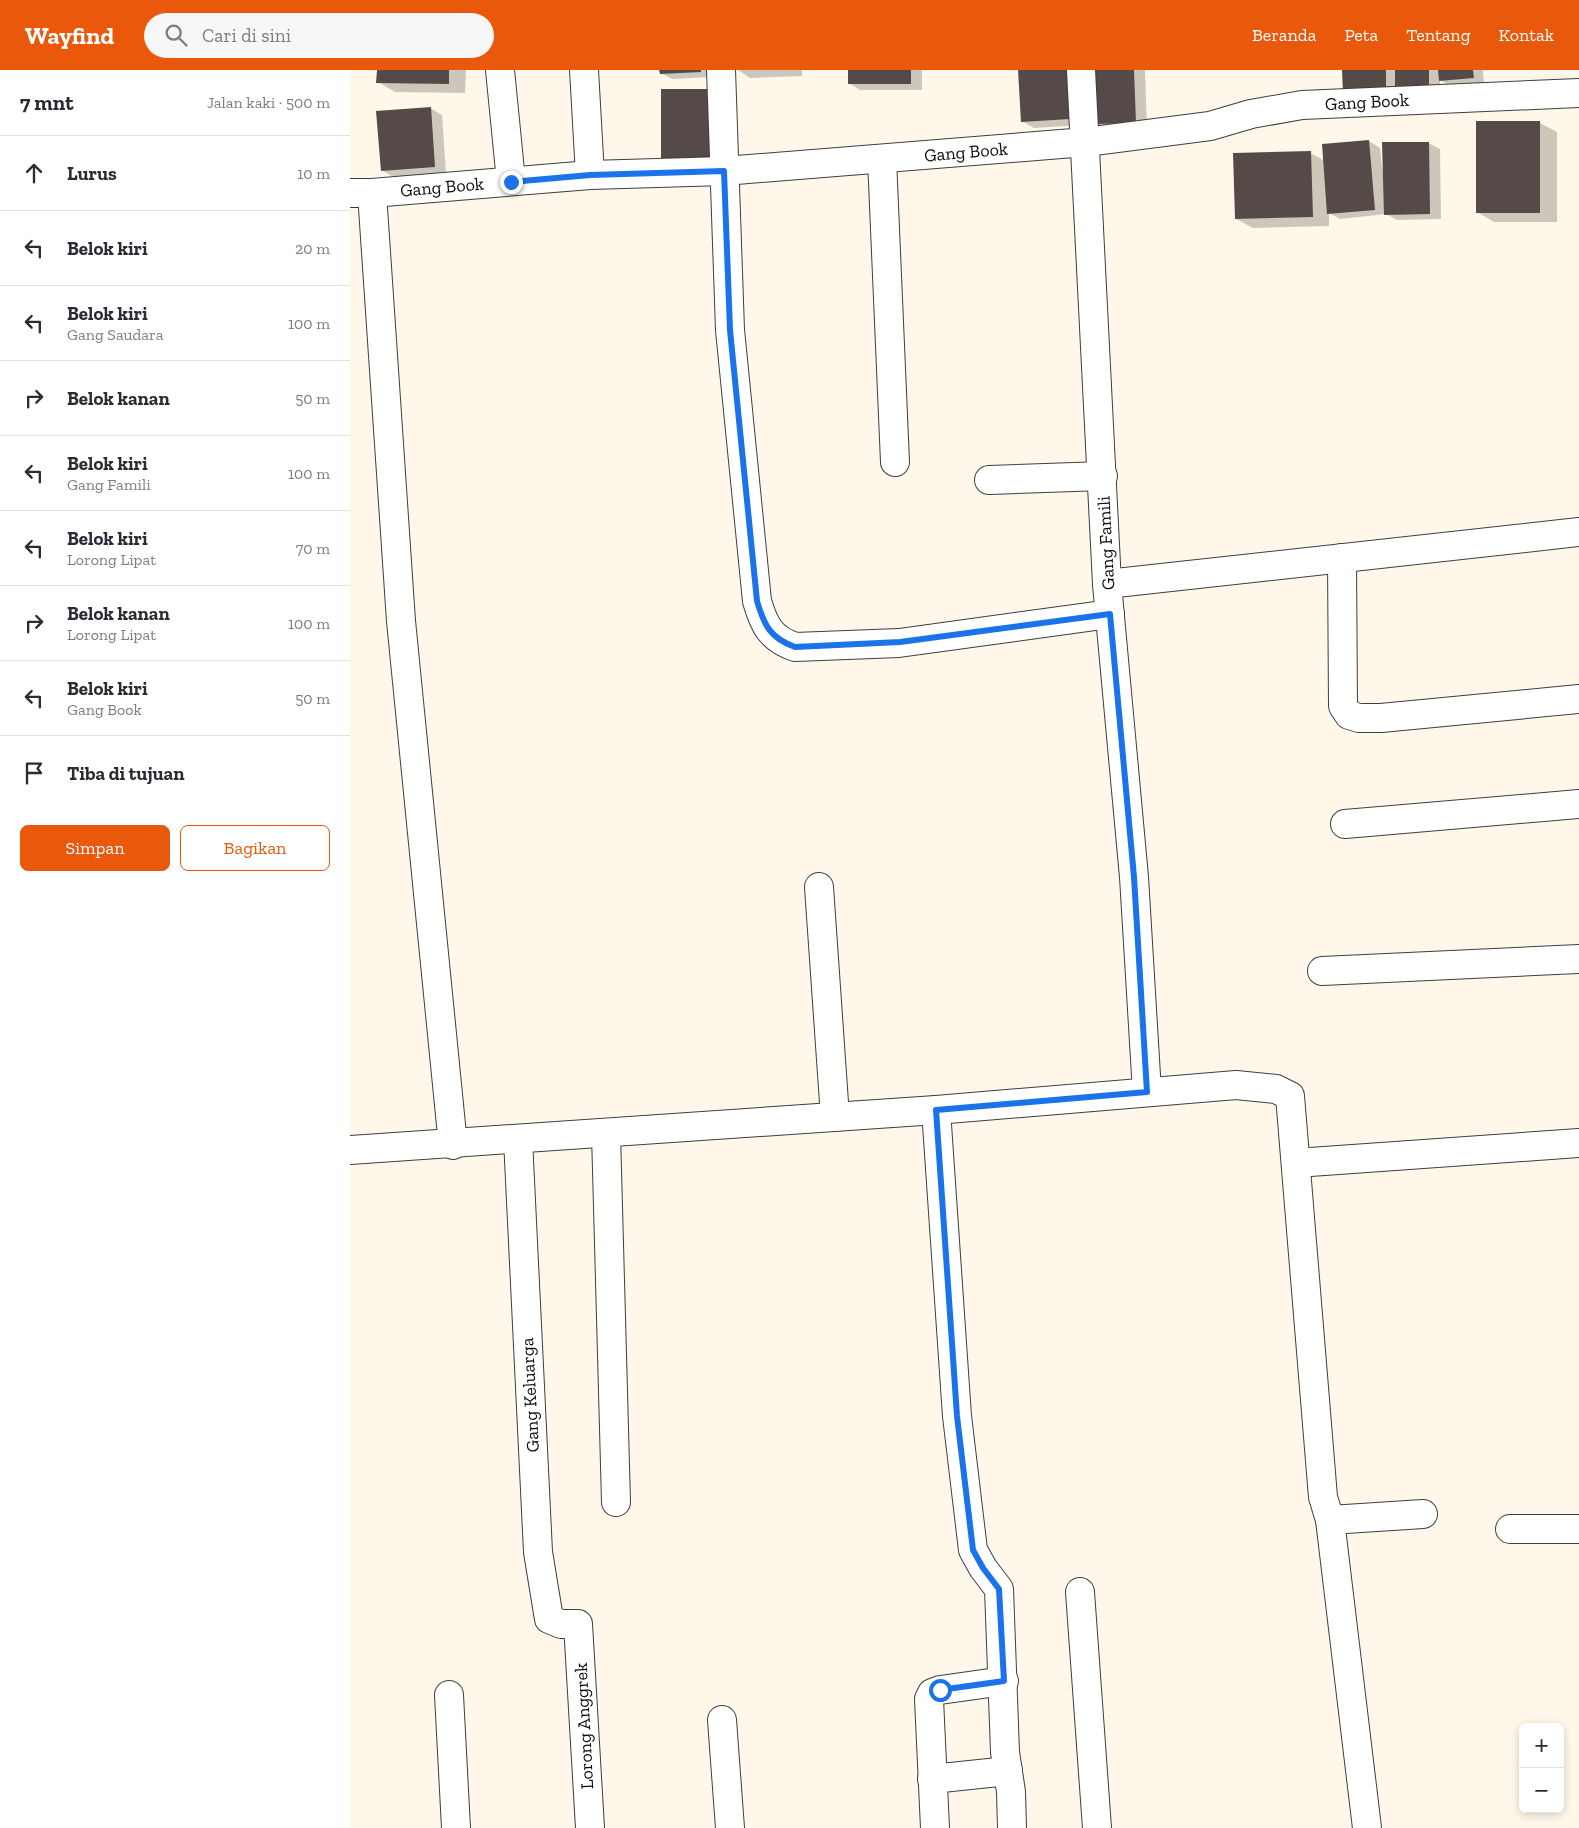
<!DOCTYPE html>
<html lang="id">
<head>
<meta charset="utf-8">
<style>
  :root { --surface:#fff; --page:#f7f7f7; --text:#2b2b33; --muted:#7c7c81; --line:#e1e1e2; --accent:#ea580c }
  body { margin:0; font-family:"Zilla Slab",serif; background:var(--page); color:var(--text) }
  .controls { position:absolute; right:15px; bottom:15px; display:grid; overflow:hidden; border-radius:8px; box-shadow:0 2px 8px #0003 }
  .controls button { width:45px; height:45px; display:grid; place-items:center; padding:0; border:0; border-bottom:1px solid var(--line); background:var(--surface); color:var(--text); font:25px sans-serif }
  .stop { position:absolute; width:15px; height:15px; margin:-11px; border:4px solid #1a73e8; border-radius:50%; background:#fff }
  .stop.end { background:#1a73e8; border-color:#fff; box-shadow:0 1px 5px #0008 }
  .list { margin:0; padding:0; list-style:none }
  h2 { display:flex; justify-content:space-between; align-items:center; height:65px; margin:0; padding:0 20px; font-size:21px }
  h2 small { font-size:16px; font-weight:400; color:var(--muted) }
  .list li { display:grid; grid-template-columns:32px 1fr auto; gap:15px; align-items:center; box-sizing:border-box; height:75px; padding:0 20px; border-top:1px solid var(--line) }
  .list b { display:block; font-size:19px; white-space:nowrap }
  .list p { margin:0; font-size:16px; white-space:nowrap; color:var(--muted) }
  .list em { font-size:16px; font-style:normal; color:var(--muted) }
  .actions { display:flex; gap:10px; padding:15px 20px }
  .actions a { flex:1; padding:11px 0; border:1px solid var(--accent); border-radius:8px; text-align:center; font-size:18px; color:var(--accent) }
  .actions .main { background:var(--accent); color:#fff }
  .icon { flex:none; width:28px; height:28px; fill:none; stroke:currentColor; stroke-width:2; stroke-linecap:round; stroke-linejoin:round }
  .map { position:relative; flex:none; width:1229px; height:1758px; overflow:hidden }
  header { display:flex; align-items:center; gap:30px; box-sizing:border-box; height:70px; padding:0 25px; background:var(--accent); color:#fff }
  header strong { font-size:24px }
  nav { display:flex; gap:28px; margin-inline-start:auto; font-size:18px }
  .search { width:350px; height:45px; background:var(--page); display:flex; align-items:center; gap:12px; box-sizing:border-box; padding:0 18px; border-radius:28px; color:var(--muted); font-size:19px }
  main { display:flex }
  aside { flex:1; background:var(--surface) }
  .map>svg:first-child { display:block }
  .shadow { fill:#0003 }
  .building { fill:#554a47 }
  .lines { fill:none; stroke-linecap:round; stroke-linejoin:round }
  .minor-casing { stroke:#3e3e3e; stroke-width:30 }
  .minor { stroke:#fff; stroke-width:28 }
  .route { stroke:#1a73e8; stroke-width:6 }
  .labels { text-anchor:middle; stroke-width:5; stroke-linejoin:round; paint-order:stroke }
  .street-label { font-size:18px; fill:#0b0b0b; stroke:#fff }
</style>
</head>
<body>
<header>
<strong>Wayfind</strong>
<div class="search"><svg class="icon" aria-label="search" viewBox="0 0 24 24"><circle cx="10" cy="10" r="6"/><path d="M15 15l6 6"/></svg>Cari di sini</div>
<nav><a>Beranda</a><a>Peta</a><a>Tentang</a><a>Kontak</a></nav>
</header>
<main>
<aside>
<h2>7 mnt<small>Jalan kaki · 500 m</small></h2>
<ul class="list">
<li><svg class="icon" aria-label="ahead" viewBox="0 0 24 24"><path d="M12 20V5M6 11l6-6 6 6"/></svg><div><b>Lurus</b></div><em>10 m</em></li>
<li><svg class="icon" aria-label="left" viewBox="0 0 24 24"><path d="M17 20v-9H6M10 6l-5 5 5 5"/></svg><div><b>Belok kiri</b></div><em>20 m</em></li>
<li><svg class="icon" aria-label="left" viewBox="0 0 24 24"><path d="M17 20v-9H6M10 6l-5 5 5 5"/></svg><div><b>Belok kiri</b><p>Gang Saudara</p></div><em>100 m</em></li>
<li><svg class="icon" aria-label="right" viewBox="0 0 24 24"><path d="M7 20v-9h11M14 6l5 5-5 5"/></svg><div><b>Belok kanan</b></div><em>50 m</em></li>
<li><svg class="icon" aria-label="left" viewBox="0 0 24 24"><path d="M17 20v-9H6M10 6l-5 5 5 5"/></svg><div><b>Belok kiri</b><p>Gang Famili</p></div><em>100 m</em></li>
<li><svg class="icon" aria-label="left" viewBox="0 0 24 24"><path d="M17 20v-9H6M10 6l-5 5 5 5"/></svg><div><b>Belok kiri</b><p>Lorong Lipat</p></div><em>70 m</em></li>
<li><svg class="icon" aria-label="right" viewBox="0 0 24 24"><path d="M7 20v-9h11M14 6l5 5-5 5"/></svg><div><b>Belok kanan</b><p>Lorong Lipat</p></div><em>100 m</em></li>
<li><svg class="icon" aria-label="left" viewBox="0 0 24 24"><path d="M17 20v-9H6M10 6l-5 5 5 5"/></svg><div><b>Belok kiri</b><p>Gang Book</p></div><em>50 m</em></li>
<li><svg class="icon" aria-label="arrive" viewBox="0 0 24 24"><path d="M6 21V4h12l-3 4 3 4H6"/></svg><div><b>Tiba di tujuan</b></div></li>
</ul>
<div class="actions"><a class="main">Simpan</a><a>Bagikan</a></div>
</aside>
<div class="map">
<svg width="1229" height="1758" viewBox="0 0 1229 1758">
  <rect width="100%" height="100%" fill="#fff8ea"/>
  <g class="shadow">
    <path d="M28,0H116L115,23L45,22L28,12Z"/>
    <path d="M311,0H380V6L322,9L311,3Z"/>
    <path d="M388,0H452V6L400,8Z"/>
    <path d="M499,0H572V20H510L499,13Z"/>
    <path d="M669,0H727L731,55L684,58L672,51Z"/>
    <path d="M743,0H795L797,59L756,60L745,54Z"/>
    <path d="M994,0H1133L1134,14L1102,17L1090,10V33H1057Z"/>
    <path d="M80,38L92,45L96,103L43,107L32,100Z"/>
    <path d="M1190,53L1207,62V152H1144L1127,142Z"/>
    <path d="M1019,71L1030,78L1032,99L1078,73L1090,79L1091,149L1047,150L1036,144L990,149L979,143V156L903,158L886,149L960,83L975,91L973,75Z"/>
  </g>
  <g class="building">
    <path d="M27,0H99V14L26,13Z"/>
    <path d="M309,0H351V2L310,4Z"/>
    <rect x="498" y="0" width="63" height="14"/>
    <path d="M668,0H717L720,49L671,52Z"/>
    <path d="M742,0H784L786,53L744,54Z"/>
    <path d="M992,0H1036V25H993Z"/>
    <rect x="1045" y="0" width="34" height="27"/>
    <path d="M1088,0H1123L1124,8L1089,11Z"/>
    <rect x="311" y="19" width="52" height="72"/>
    <path d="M81,37L85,97L31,101L26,41Z"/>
    <rect x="1126" y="51" width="64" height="92"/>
    <path d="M1019,70L1025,140L977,144L972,74Z"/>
    <path d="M1032,72H1079L1080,144L1034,145Z"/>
    <path d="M961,81L963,147L885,149L883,83Z"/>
  </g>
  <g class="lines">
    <defs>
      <g id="minor">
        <path d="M150,0L161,111"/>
        <path d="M234,0L240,105"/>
        <path d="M371,0L380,260L407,531C414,555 420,568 445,577L549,573L760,544"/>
        <path d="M731,0L757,514L784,807L797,1022"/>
        <path d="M532,89L545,392"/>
        <path d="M0,123H22L240,105L374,101L736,72L860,56L901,44L952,35L1229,23"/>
        <path d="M22,123L51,551L103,1075"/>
        <path d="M639,410L753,406"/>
        <path d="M992,488L993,636L999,645L1009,648H1031L1229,629"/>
        <path d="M757,514L1229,462"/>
        <path d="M995,754L1229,734"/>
        <path d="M469,817L485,1047"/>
        <path d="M972,901L1229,889"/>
        <path d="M586,1040L607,1346L623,1480L633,1498L649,1519L655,1682L661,1722L662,1758"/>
        <path d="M256,1063L266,1432"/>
        <path d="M168,1069L188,1482L199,1549L211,1554H228L240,1758"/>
        <path d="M0,1080L586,1040L886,1015L926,1019L940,1026L973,1427L980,1450L1017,1758"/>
        <path d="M946,1093L1229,1073"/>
        <path d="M980,1450L1073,1444"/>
        <path d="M1160,1459H1229"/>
        <path d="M730,1522L747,1758"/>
        <path d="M99,1625L106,1758"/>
        <path d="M372,1650L380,1758"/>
        <path d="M582,1709L658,1701"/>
        <path d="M585,1758L579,1629L582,1623L590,1620L654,1611"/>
      </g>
    </defs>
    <use href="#minor" class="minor-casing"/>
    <use href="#minor" class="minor"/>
  </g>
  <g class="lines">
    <path class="route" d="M161,112L240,105L374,101L380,260L407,531C414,555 420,568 445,577L550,572L760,544L784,807L797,1022L586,1040L607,1346L623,1480L633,1498L649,1519L654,1611L590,1620"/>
  </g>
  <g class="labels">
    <g class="street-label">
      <text transform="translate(1017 32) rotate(-3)" y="6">Gang Book</text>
      <text transform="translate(616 82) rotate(-5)" y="6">Gang Book</text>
      <text transform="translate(92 117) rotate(-5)" y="6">Gang Book</text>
      <text transform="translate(756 473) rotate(-93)" y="6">Gang Famili</text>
      <text transform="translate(180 1325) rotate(-93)" y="6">Gang Keluarga</text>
      <text transform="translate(234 1656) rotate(-93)" y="6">Lorong Anggrek</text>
    </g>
  </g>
</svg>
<div class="controls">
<button>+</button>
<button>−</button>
</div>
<div class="stop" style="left:590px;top:1620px"></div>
<div class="stop end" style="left:161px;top:112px"></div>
</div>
</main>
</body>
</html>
